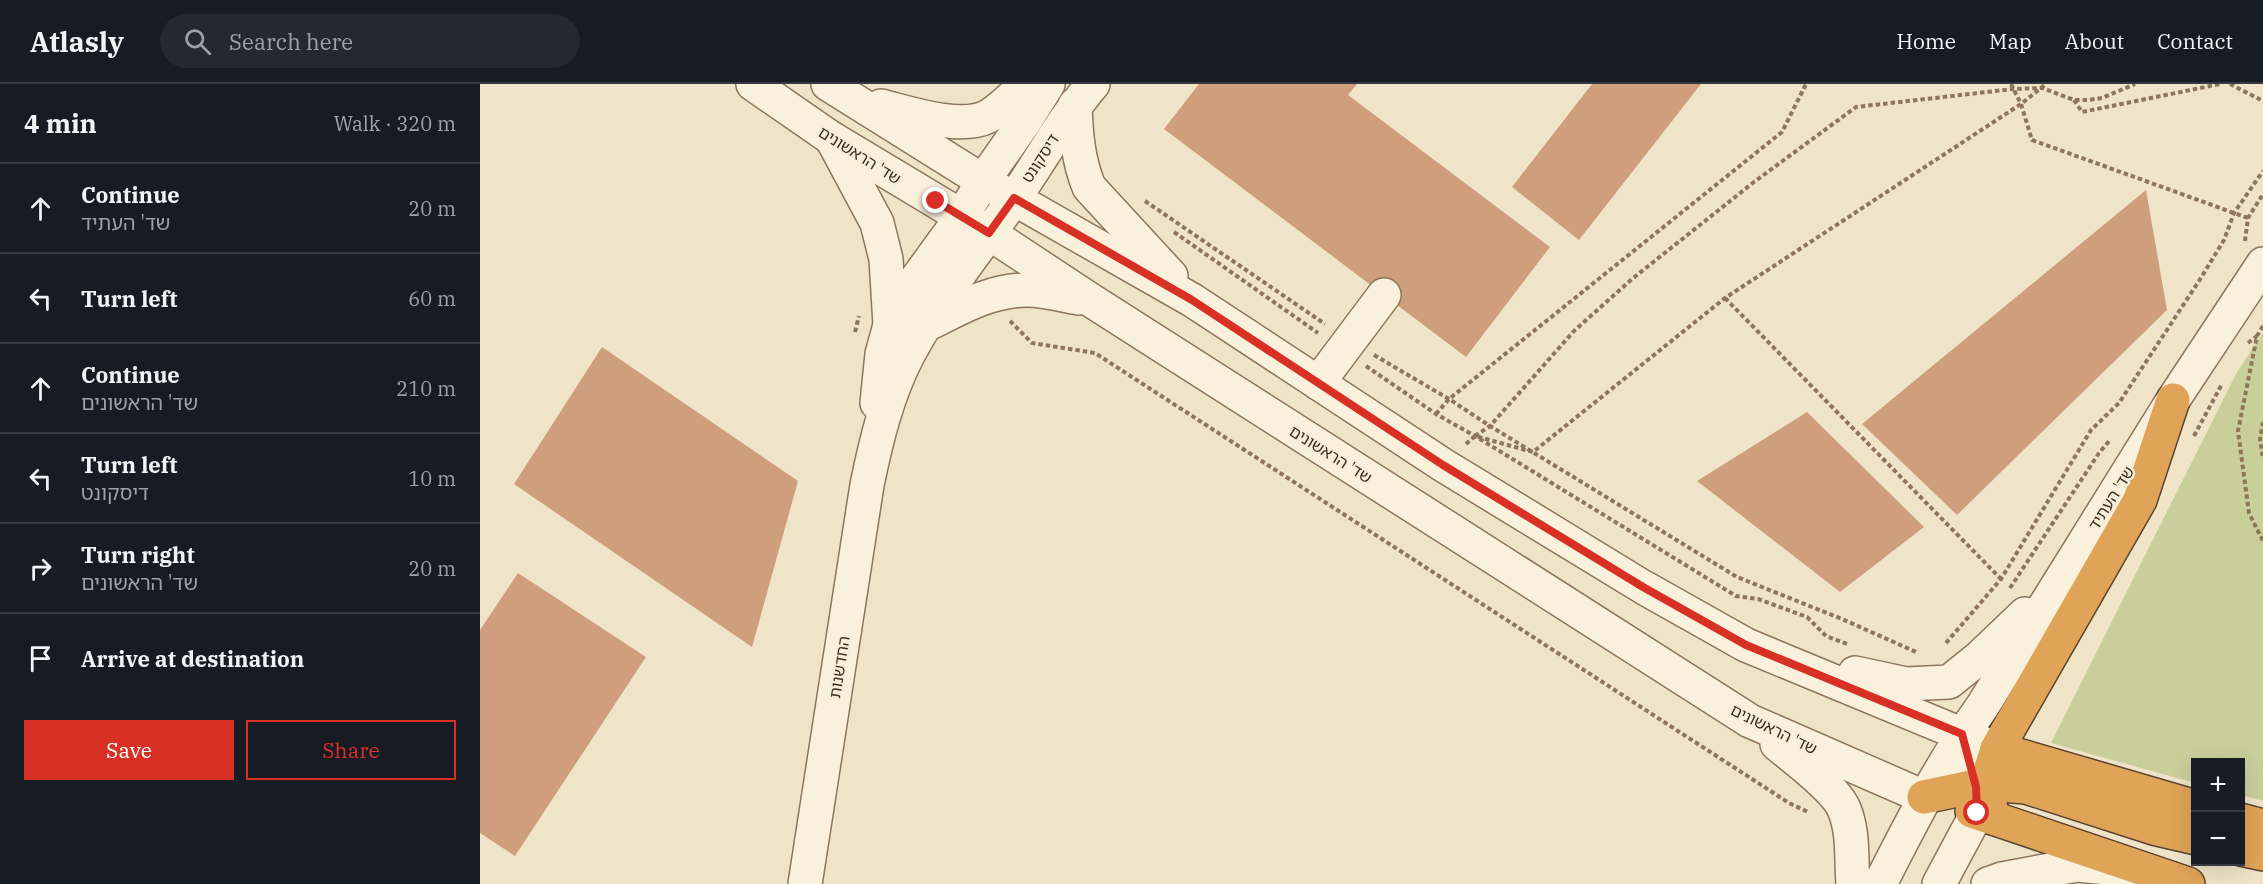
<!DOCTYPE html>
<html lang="en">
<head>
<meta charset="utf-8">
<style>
  :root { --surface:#171b24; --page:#242831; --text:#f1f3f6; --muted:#9ea1a6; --line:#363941; --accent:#d93025 }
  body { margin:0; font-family:"IBM Plex Serif","Noto Sans Hebrew",serif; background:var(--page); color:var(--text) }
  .controls { position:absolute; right:18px; bottom:18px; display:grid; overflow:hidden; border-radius:0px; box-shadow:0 6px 24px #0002 }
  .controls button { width:54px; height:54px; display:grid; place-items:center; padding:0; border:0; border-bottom:2px solid var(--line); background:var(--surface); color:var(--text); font:30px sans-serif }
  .stop { position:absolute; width:18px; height:18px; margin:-14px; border:4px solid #d93025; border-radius:50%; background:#fff }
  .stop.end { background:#d93025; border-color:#fff; box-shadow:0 2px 6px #0008 }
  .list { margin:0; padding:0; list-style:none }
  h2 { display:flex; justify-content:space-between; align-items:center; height:78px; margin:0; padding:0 24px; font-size:26px }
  h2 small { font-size:20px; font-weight:400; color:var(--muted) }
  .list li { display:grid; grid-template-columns:39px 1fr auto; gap:18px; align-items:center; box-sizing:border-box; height:90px; padding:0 24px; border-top:2px solid var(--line) }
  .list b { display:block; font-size:22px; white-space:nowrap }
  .list p { margin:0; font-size:20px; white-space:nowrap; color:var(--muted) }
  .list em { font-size:20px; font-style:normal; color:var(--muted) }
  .actions { display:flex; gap:12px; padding:18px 24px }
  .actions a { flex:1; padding:14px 0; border:2px solid var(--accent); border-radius:0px; text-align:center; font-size:21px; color:var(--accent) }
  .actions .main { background:var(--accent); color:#fff }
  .icon { flex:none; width:33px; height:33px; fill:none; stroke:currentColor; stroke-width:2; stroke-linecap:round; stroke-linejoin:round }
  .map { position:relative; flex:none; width:1783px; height:800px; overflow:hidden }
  header { display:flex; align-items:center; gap:36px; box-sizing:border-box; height:84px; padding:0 30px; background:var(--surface); border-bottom:2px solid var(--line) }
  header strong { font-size:28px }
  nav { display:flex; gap:33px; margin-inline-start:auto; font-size:21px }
  .search { width:420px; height:54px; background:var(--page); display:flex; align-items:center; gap:15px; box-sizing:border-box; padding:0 21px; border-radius:33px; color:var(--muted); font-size:22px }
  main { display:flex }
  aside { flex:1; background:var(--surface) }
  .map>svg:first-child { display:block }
  .green { fill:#c9cf9b }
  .building { fill:#cf9f7d }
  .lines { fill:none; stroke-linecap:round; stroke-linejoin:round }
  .minor-casing { stroke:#8d765c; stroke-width:36 }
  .highway-casing { stroke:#5b4430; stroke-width:36 }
  .path { stroke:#8d765c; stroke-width:4; stroke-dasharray:4.5 3; stroke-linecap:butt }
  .minor { stroke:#faf1dc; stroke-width:33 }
  .highway { stroke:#e0a458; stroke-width:33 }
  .route { stroke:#d93025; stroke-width:8 }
  .labels { text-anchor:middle; stroke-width:5; stroke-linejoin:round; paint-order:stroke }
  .street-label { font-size:16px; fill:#3d2e20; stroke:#f7eed8 }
</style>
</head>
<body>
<header>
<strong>Atlasly</strong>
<div class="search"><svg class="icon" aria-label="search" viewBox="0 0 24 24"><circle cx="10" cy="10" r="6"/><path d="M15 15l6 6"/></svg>Search here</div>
<nav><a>Home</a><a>Map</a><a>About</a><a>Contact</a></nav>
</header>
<main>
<aside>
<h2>4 min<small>Walk · 320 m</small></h2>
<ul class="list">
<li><svg class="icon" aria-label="ahead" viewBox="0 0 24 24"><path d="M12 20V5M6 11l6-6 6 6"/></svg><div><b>Continue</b><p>שד' העתיד</p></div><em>20 m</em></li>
<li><svg class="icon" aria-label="left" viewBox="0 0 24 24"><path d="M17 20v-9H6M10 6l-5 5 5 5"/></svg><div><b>Turn left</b></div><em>60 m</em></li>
<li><svg class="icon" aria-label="ahead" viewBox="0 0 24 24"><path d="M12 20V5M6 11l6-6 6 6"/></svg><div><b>Continue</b><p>שד' הראשונים</p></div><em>210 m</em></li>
<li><svg class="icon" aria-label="left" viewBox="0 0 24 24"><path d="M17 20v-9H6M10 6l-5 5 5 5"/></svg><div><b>Turn left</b><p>דיסקונט</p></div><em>10 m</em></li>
<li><svg class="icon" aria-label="right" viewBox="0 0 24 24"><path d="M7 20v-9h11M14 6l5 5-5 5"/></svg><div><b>Turn right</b><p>שד' הראשונים</p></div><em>20 m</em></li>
<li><svg class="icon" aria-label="arrive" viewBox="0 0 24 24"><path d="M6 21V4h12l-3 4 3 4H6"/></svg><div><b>Arrive at destination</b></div></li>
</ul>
<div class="actions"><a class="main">Save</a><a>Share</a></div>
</aside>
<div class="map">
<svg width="1783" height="800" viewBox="0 0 1783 800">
  <rect width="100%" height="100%" fill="#f0e4c8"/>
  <path class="green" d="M1783,249V717L1761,711L1760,678H1716L1715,699L1571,659L1757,288Z"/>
  <g class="building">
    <path d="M719,0H877L868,11L1070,163L986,273L684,45Z"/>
    <path d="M1112,0H1221L1099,156L1032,103Z"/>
    <path d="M1666,106L1687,226L1477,431L1382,340Z"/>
    <path d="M122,263L318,397L272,563L34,400Z"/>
    <path d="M1327,328L1444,443L1360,508L1217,397Z"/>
    <path d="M38,489L166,573L35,772L0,749V546Z"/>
  </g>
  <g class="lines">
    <defs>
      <g id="minor">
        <path d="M273,0L351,54L509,149L609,215L1270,637L1444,713"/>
        <path d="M348,0L503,97L712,216L963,381L1163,503L1266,561L1517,665"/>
        <path d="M595,21C596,50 598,76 609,103L691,192"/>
        <path d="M401,22C429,29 479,46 507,33C519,27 536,9 547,0"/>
        <path d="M352,55L397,139L406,175L410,241"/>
        <path d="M450,239C482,223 511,206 547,206C564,206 582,211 599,214"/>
        <path d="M838,299L904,211"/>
        <path d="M397,319L402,270L410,241L433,200L481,134L503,97L545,37L568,0"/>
        <path d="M1375,589L1426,600L1469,598L1500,573L1545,530"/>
        <path d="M1297,660C1315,675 1356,705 1364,725C1374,748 1371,776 1373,800"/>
        <path d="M325,800L387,401C396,357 407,311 428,271C457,216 497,167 533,116C560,78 582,36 613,0"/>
        <path d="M1400,800C1431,739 1462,678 1502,623L1693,316L1783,180"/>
        <path d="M1459,800L1497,729L1496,703L1482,649"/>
        <path d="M1508,800L1522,795L1597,781L1648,786"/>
      </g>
      <g id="highway">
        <path d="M1517,665L1716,723"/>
        <path d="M1444,713L1506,700L1546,703L1677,745L1716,754"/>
        <path d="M1492,727L1708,800"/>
        <path d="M1513,734L1506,700L1517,665L1660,416L1693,316"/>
        <path d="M1760,736L1783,742"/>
        <path d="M1760,765L1783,770"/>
      </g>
    </defs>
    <use href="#minor" class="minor-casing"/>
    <use href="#highway" class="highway-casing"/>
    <g class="path">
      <path d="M1531,0L1541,20L1552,56L1768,134"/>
      <path d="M1750,0L1783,17"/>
      <path d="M1594,16L1602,28L1740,0"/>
      <path d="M665,117L845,240"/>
      <path d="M694,148L838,249"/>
      <path d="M1765,157L1768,134L1783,110"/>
      <path d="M1245,214L1521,495"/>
      <path d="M530,237L552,259L615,269L1309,719L1328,728"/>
      <path d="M1783,242L1777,252L1758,347L1769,429L1783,457"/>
      <path d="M375,248L379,232"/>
      <path d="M1768,259L1777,252"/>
      <path d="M894,271L969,315L1010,342L1257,493L1362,535L1436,568"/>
      <path d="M886,282L956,330L995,352L1256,512L1278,515L1327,533L1346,552L1367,560"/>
      <path d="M956,330L969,315L1302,48L1326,0"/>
      <path d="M1783,338L1780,355L1783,375"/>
      <path d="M995,352L1010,342L1094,247L1152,195L1274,98L1376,23L1533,5L1562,4L1594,16H1608L1622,14L1655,0"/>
      <path d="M1714,352L1742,300"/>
      <path d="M986,360L995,352L1053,368L1245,214L1541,20L1566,0"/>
      <path d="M1530,504L1619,369L1630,356"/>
      <path d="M1466,559L1521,495L1611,346L1639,319L1719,197L1744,156L1754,129L1783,87"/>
    </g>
    <use href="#minor" class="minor"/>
    <use href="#highway" class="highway"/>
  </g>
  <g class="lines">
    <path class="route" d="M456,117L509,149L534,114L712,216L963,381L1163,503L1266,561L1482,650L1496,703L1497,729"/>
  </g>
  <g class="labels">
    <g class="street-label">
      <text transform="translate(380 71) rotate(32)" y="6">שד' הראשונים</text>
      <text transform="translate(560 74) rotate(-57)" y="6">דיסקונט</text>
      <text transform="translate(851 370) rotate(32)" y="6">שד' הראשונים</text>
      <text transform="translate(1631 414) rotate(-58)" y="6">שד' העתיד</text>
      <text transform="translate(359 583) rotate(-81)" y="6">החדשנות</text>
      <text transform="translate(1294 645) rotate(26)" y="6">שד' הראשונים</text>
    </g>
  </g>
</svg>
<div class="controls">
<button>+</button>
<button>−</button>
</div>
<div class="stop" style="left:1497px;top:729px"></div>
<div class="stop end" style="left:456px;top:117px"></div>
</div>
</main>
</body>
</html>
